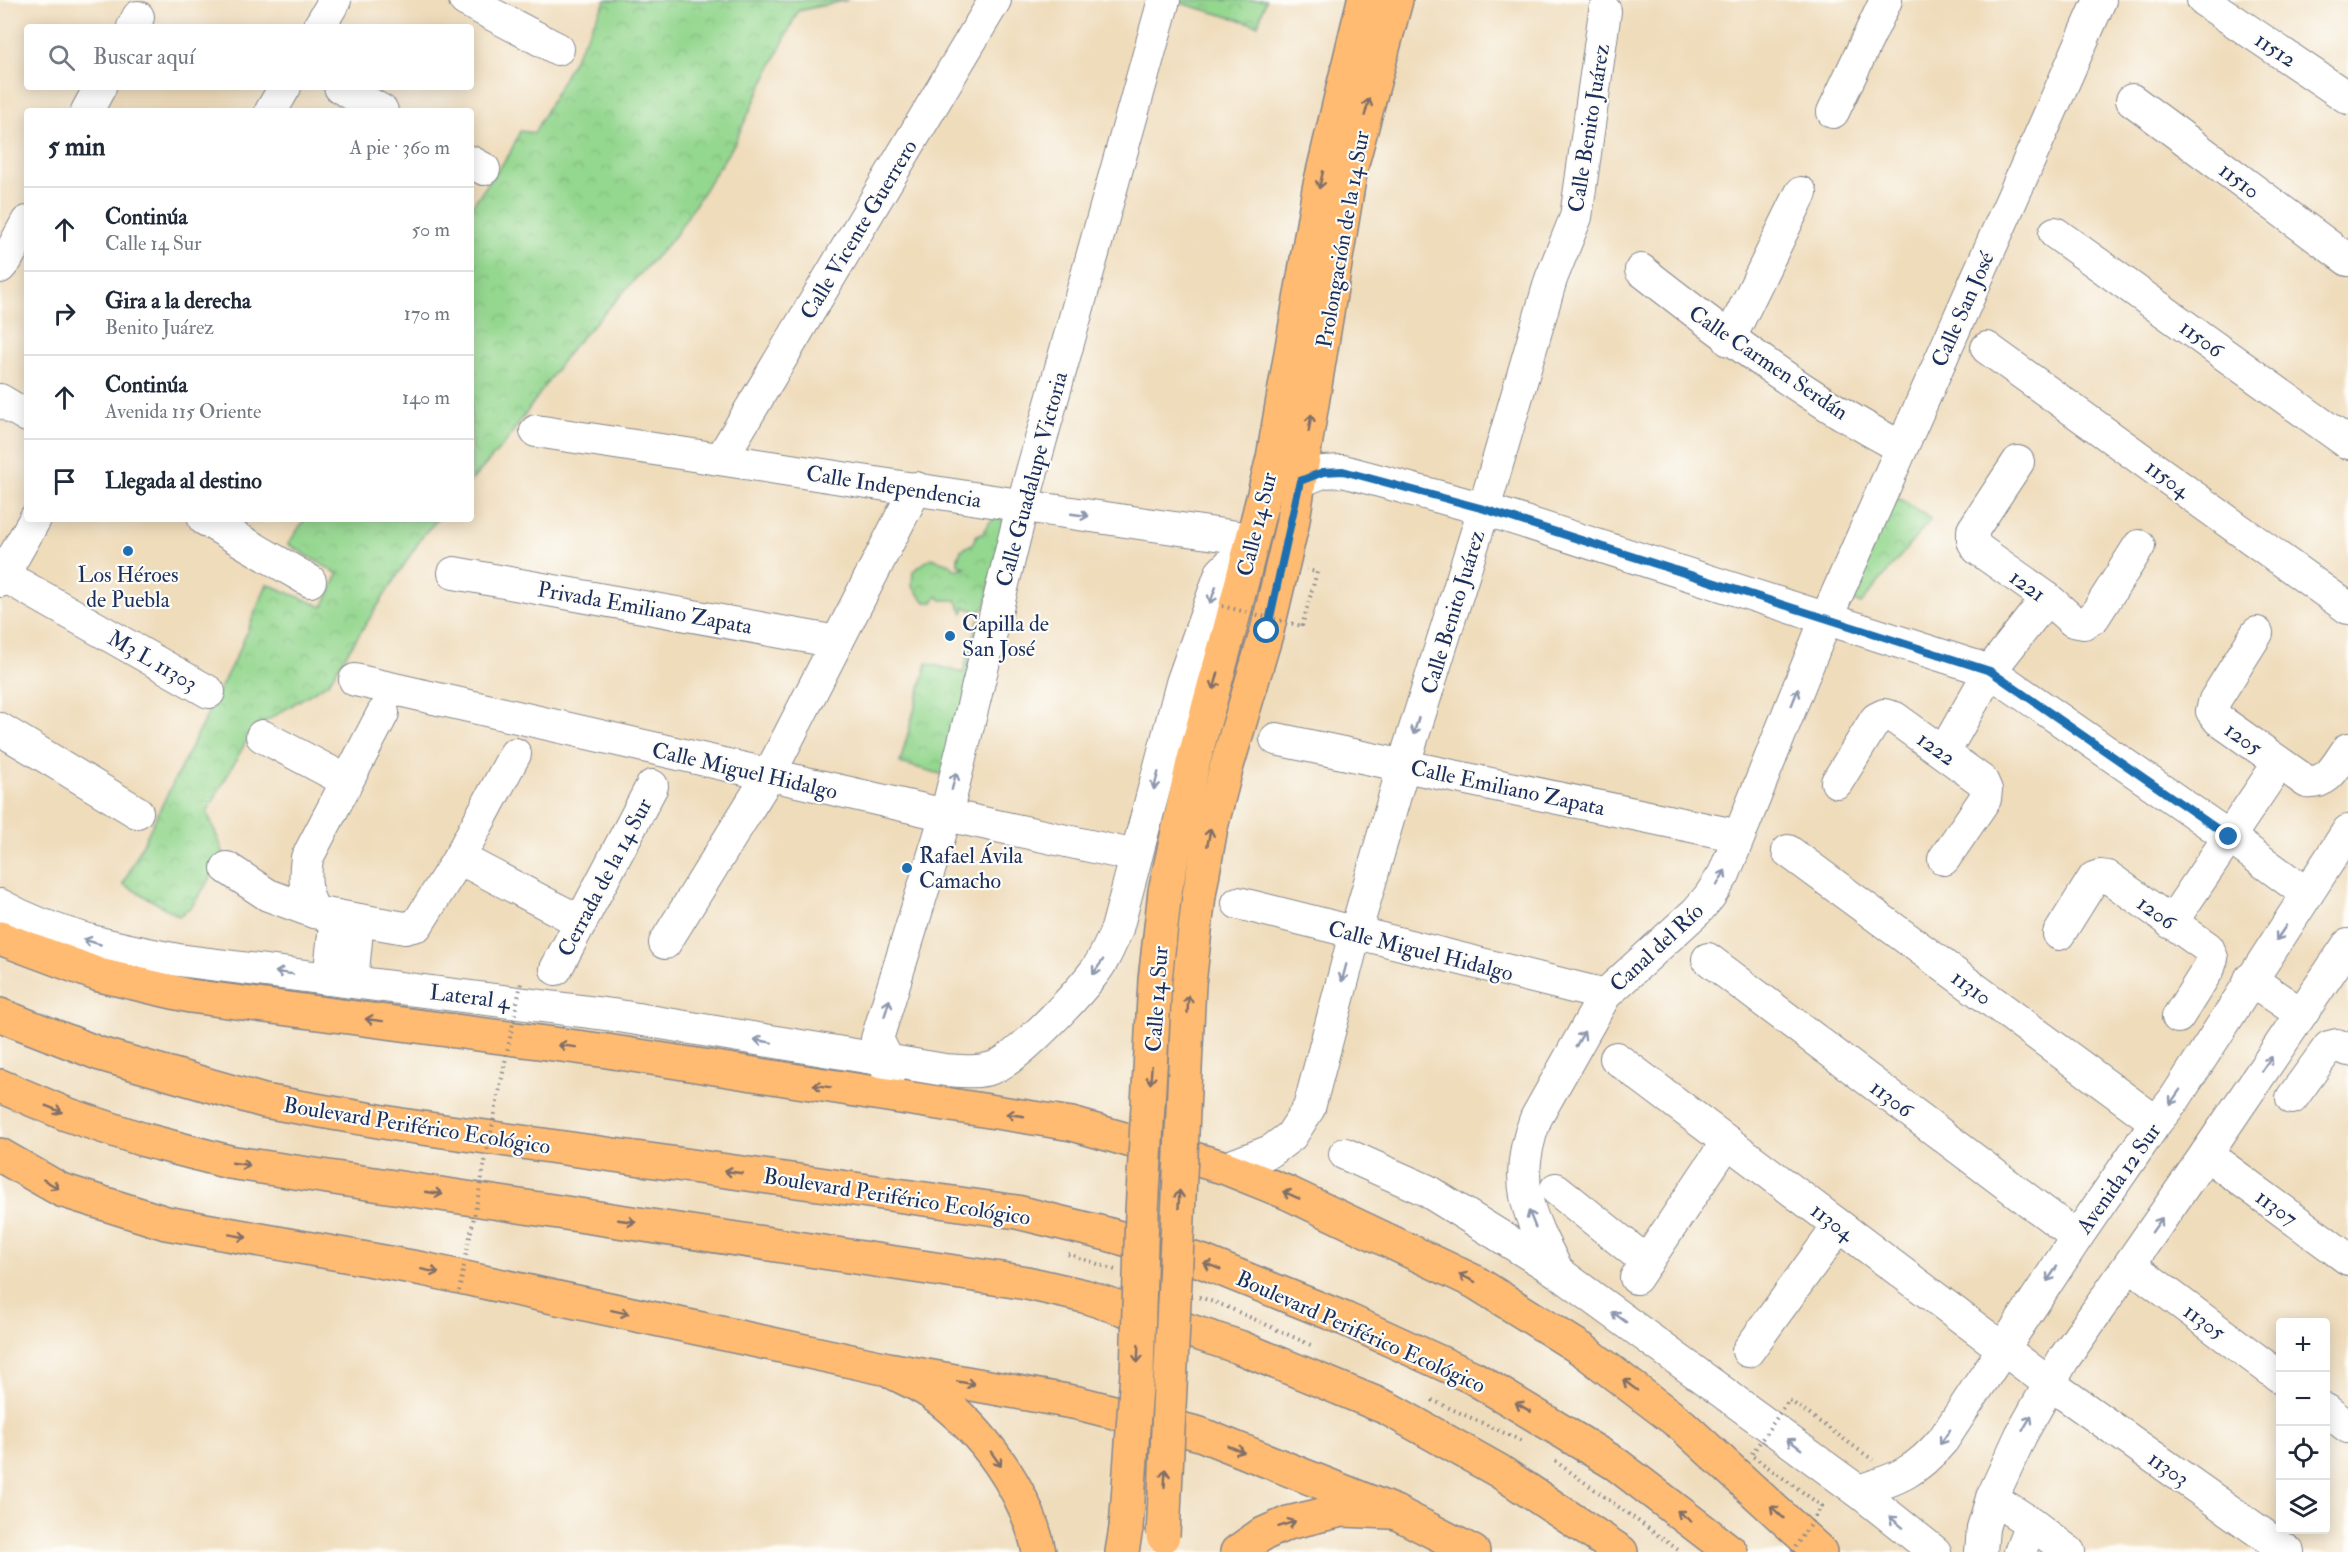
<!DOCTYPE html>
<html lang="es">
<head>
<meta charset="utf-8">
<style>
  :root { --surface:#fff; --page:#f6f6f7; --text:#1f2937; --muted:#747a83; --line:#e0e1e3 }
  body { margin:0; font-family:"IM FELL Double Pica",serif; background:var(--page); color:var(--text) }
  .controls { position:absolute; right:18px; bottom:18px; display:grid; overflow:hidden; border-radius:6px; box-shadow:0 3px 15px #0003 }
  .controls button { width:54px; height:54px; display:grid; place-items:center; padding:0; border:0; border-bottom:2px solid var(--line); background:var(--surface); color:var(--text); font:30px sans-serif }
  .stop { position:absolute; width:18px; height:18px; margin:-14px; border:4px solid #1f6fb2; border-radius:50%; background:#fff }
  .stop.end { background:#1f6fb2; border-color:#fff; box-shadow:0 2px 6px #0008 }
  .list { margin:0; padding:0; list-style:none }
  h2 { display:flex; justify-content:space-between; align-items:center; height:78px; margin:0; padding:0 24px; font-size:26px }
  h2 small { font-size:20px; font-weight:400; color:var(--muted) }
  .list li { display:grid; grid-template-columns:39px 1fr auto; gap:18px; align-items:center; box-sizing:border-box; height:84px; padding:0 24px; border-top:2px solid var(--line) }
  .list b { display:block; font-size:22px; white-space:nowrap }
  .list p { margin:0; font-size:20px; white-space:nowrap; color:var(--muted) }
  .list em { font-size:20px; font-style:normal; color:var(--muted) }
  .icon { flex:none; width:33px; height:33px; fill:none; stroke:currentColor; stroke-width:2; stroke-linecap:round; stroke-linejoin:round }
  .map { position:relative; flex:none; width:2348px; height:1552px; overflow:hidden }
  .search { position:absolute; background:var(--surface); box-shadow:0 3px 15px #0003; left:24px; top:24px; width:450px; height:66px; display:flex; align-items:center; gap:15px; box-sizing:border-box; padding:0 21px; border-radius:6px; color:var(--muted); font-size:22px }
  .panel { position:absolute; background:var(--surface); box-shadow:0 3px 15px #0003; left:24px; top:108px; width:450px; height:414px; border-radius:6px }
  .map>svg:first-child { display:block }
  .park { fill:url(#park-crowns); stroke:#588376; stroke-width:1.5 }
  .lines { fill:none; stroke-linecap:round; stroke-linejoin:round }
  .minor-casing { stroke:#85868c; stroke-width:34 }
  .major-casing { stroke:#85868c; stroke-width:36 }
  .highway-casing { stroke:#85868c; stroke-width:36 }
  .path { stroke:#85868c; stroke-width:4; stroke-dasharray:1.5 4.5; stroke-linecap:butt }
  .minor { stroke:#fff; stroke-width:32 }
  .major { stroke:#febb71; stroke-width:33 }
  .highway { stroke:#febb71; stroke-width:33 }
  .major-bridge-casing { stroke:#85868c; stroke-width:36; stroke-linecap:butt }
  .path-bridge { stroke:#85868c; stroke-width:4; stroke-dasharray:1.5 4.5; stroke-linecap:butt }
  .major-bridge { stroke:#febb71; stroke-width:33 }
  .oneway { stroke:#816e67 }
  .oneway2 { stroke:#8d97ae }
  .route { stroke:#1f6fb2; stroke-width:8 }
  .poi-dot { fill:#1f6fb2; stroke:#fdfcf7; stroke-width:2 }
  .labels { text-anchor:middle; stroke-width:4.5; stroke-linejoin:round; paint-order:stroke }
  .street-label { font-size:22px; fill:#1b2f5e; stroke:#fdfcf7 }
  .poi-label { font-size:22px; fill:#1b2f5e; stroke:#fdfcf7; text-anchor:start }
</style>
</head>
<body>
<div class="map">
<svg width="2348" height="1552" viewBox="0 0 2348 1552">
  <defs>
    <pattern id="park-crowns" width="20" height="18" patternUnits="userSpaceOnUse" patternTransform="scale(1.5)"><rect width="20" height="18" fill="#94d78f"/><path d="M2 6a3 3 0 1 1 6 0M12 15a3 3 0 1 1 6 0" fill="none" stroke="#7fb97e"/></pattern>
  </defs>
  <rect width="100%" height="100%" fill="#fdfcf7"/>
  <filter id="ink" filterUnits="userSpaceOnUse"><feTurbulence type="fractalNoise" baseFrequency=".0167" numOctaves="2"/><feDisplacementMap in="SourceGraphic" scale="12" xChannelSelector="R" yChannelSelector="G"/><feConvolveMatrix kernelMatrix="1 2 1 2 8 2 1 2 1" color-interpolation-filters="sRGB"/></filter>
  <filter id="wash" filterUnits="userSpaceOnUse"><feTurbulence type="fractalNoise" baseFrequency=".008" numOctaves="4" result="noise"/><feDisplacementMap in="SourceGraphic" scale="24" xChannelSelector="R" yChannelSelector="G"/><feGaussianBlur stdDeviation="1.35" result="paint"/><feColorMatrix in="noise" values="0 0 0 0 0 0 0 0 0 0 0 0 0 0 0 0 0 1.4 0 .05"/><feComposite in="paint" operator="in"/></filter>
  <g filter="url(#wash)">
    <rect width="100%" height="100%" fill="#efdcbb"/>
    <g class="park">
      <path d="M606,0H848L798,11L734,144L675,236L570,350L505,443L471,481V207L509,155L520,131L534,133Z"/>
      <path d="M1181,0H1266L1258,25L1180,3Z"/>
      <path d="M1897,497L1931,519L1861,604L1848,598Z"/>
      <path d="M1006,512L985,608L978,612L965,607L963,613L956,600H942L937,596L933,602H925L912,586L913,571L931,558L950,564L955,570L966,567L958,565V558L961,550L972,544L977,535L983,534C987,522 995,517 1006,512Z"/>
      <path d="M305,519H438L424,534L328,683L253,729L207,812L225,856L192,906L179,916L123,884L241,646L267,584L323,607L338,574L288,544Z"/>
      <path d="M978,620L983,622L952,777L900,763L927,663L963,673Z"/>
    </g>
  </g>
  <g filter="url(#ink)">
    <g class="lines">
      <defs>
        <g id="minor">
          <path d="M465,0L558,49"/>
          <path d="M2203,0L2348,98"/>
          <path d="M133,27L138,17"/>
          <path d="M319,27L335,0"/>
          <path d="M340,87L382,111"/>
          <path d="M2132,100L2348,260"/>
          <path d="M87,111L100,87"/>
          <path d="M271,111L285,87"/>
          <path d="M1833,112L1886,0"/>
          <path d="M471,162L484,169"/>
          <path d="M2055,233L2348,443"/>
          <path d="M0,267L7,259L27,222"/>
          <path d="M1641,270C1724,335 1807,398 1901,447"/>
          <path d="M1729,340L1801,193"/>
          <path d="M1987,348L2348,608"/>
          <path d="M0,400L27,416"/>
          <path d="M536,431C775,467 1013,506 1251,539"/>
          <path d="M721,459L995,0"/>
          <path d="M2018,462L1973,530V541L1978,549L2047,598L2073,621L2084,623L2094,617L2139,546"/>
          <path d="M1300,481L1323,472L1343,471L1484,509L1990,671L2229,837L2307,894"/>
          <path d="M204,519L310,581"/>
          <path d="M454,573L837,642"/>
          <path d="M3,575L209,692"/>
          <path d="M0,581L35,519"/>
          <path d="M2257,633L2215,700L2212,711L2219,720L2307,782C2329,784 2336,765 2348,749"/>
          <path d="M355,680L946,815L1136,856"/>
          <path d="M0,729L137,812"/>
          <path d="M262,736L347,781"/>
          <path d="M1276,739L1739,836"/>
          <path d="M1944,752L1990,671L2047,598"/>
          <path d="M1837,782L1876,719L1884,715L1895,718L1982,781L1986,790L1985,799L1944,859"/>
          <path d="M1788,851L2156,1122"/>
          <path d="M459,858L581,922"/>
          <path d="M227,868L268,895L314,912L405,928L417,925L459,858L515,754"/>
          <path d="M1238,903L1605,995"/>
          <path d="M0,905C56,936 116,948 178,960L613,1015L945,1070C961,1071 977,1073 992,1068C1016,1061 1076,996 1093,974C1104,961 1110,945 1117,929L1182,683L1221,573L1233,561L1248,552"/>
          <path d="M314,912C305,893 304,878 307,858L383,713"/>
          <path d="M2171,923L2279,763"/>
          <path d="M2059,934L2094,878L2100,876L2108,877L2208,948L2212,958L2209,968L2178,1017"/>
          <path d="M665,943L769,775L916,488"/>
          <path d="M1708,959L2077,1237"/>
          <path d="M556,969L652,786"/>
          <path d="M329,979L336,916"/>
          <path d="M2250,979L2301,1014"/>
          <path d="M352,981L358,920"/>
          <path d="M1616,1058L2050,1384L2288,1552"/>
          <path d="M888,1079L889,1063L877,1039L946,815L1022,507L1164,0"/>
          <path d="M2292,1098L2329,1047L2337,1045L2348,1050"/>
          <path d="M1345,1154L1426,1190L1558,1272L1858,1491L1935,1552"/>
          <path d="M2206,1154L2348,1259"/>
          <path d="M1226,1168L1271,1151L1291,1136L1309,1108L1355,934L1404,764L1484,509L1551,279L1576,217L1605,11"/>
          <path d="M1556,1189L1647,1262"/>
          <path d="M2130,1265L2280,1377"/>
          <path d="M1558,1272C1528,1214 1511,1183 1536,1118L1605,995L1697,911L1709,897L1724,874L1826,619L2100,0"/>
          <path d="M1636,1278L1727,1142"/>
          <path d="M1748,1351L1839,1226"/>
          <path d="M2326,1410L2348,1427"/>
          <path d="M1858,1491C1898,1479 1916,1472 1943,1440L2077,1237L2156,1122L2174,1100L2348,831"/>
          <path d="M1992,1498L2031,1523L2069,1552"/>
          <path d="M1981,1552L1983,1528L1992,1498L2021,1435L2063,1360L2206,1154L2348,945"/>
          <path d="M2020,1552L2031,1523"/>
        </g>
        <g id="major">
          <path d="M1165,891L1193,763L1231,625L1273,458L1319,189L1364,0"/>
          <path d="M1199,895L1211,827L1226,769L1267,631L1292,525L1351,167L1396,0"/>
          <path d="M894,1373C906,1379 920,1385 931,1393C982,1429 1027,1491 1039,1552"/>
          <path d="M1122,1552L1126,1528"/>
          <path d="M1237,1552L1261,1535L1288,1523L1342,1510L1390,1512"/>
        </g>
        <g id="highway">
          <path d="M0,938L99,975L190,996L607,1051L1072,1124L1226,1168L1288,1193L1475,1282L1583,1350L1682,1425L1820,1552"/>
          <path d="M0,1015L100,1054L264,1101L401,1125L1017,1212L1107,1234L1201,1261L1345,1319L1474,1378L1616,1464L1731,1552"/>
          <path d="M0,1086L66,1114L141,1139L229,1162L1027,1283L1084,1296L1239,1347L1387,1408L1499,1471L1621,1552"/>
          <path d="M0,1155L61,1190L166,1223L423,1269L888,1369L1078,1403L1200,1434L1395,1512L1473,1552"/>
        </g>
      </defs>
      <use href="#minor" class="minor-casing"/>
      <use href="#major" class="major-casing"/>
      <use href="#highway" class="highway-casing"/>
      <g class="path">
        <path d="M1302,626L1317,572L1307,570"/>
        <path d="M1068,1254L1115,1270"/>
        <path d="M1199,1297L1225,1306L1311,1345"/>
        <path d="M1432,1400L1524,1442"/>
        <path d="M1555,1461L1681,1552"/>
      </g>
      <use href="#minor" class="minor"/>
      <use href="#major" class="major"/>
      <use href="#highway" class="highway"/>
      <defs>
        <g id="major-bridge">
          <path d="M1126,1528L1137,1373L1142,1212L1155,980L1165,891"/>
          <path d="M1163,1536L1189,984L1199,895"/>
        </g>
      </defs>
      <use href="#major-bridge" class="major-bridge-casing"/>
      <g class="path-bridge">
        <path d="M1222,606L1302,626"/>
        <path d="M459,1291L521,983"/>
        <path d="M1792,1552L1822,1506L1751,1455L1789,1400L1873,1460"/>
      </g>
      <use href="#major-bridge" class="major-bridge"/>
    </g>
    <defs><path id="oneway-shaft" d="M-6 0H5M1.5-3L5.5 0L1.5 3" fill="none" stroke-width="1.6" stroke-linecap="round" stroke-linejoin="round" transform="scale(1.5)"/></defs>
    <g class="oneway">
      <use href="#oneway-shaft" transform="translate(1367 107) rotate(-75)"/>
      <use href="#oneway-shaft" transform="translate(1321 180) rotate(103)"/>
      <use href="#oneway-shaft" transform="translate(1310 423) rotate(-81)"/>
      <use href="#oneway-shaft" transform="translate(1216 681) rotate(105)"/>
      <use href="#oneway-shaft" transform="translate(1209 837) rotate(-79)"/>
      <use href="#oneway-shaft" transform="translate(1188 1004) rotate(-87)"/>
      <use href="#oneway-shaft" transform="translate(374 1020) rotate(-173)"/>
      <use href="#oneway-shaft" transform="translate(567 1046) rotate(-173)"/>
      <use href="#oneway-shaft" transform="translate(1151 1075) rotate(94)"/>
      <use href="#oneway-shaft" transform="translate(822 1086) rotate(-171)"/>
      <use href="#oneway-shaft" transform="translate(54 1109) rotate(22)"/>
      <use href="#oneway-shaft" transform="translate(1015 1115) rotate(-172)"/>
      <use href="#oneway-shaft" transform="translate(241 1164) rotate(8)"/>
      <use href="#oneway-shaft" transform="translate(733 1172) rotate(-172)"/>
      <use href="#oneway-shaft" transform="translate(51 1184) rotate(30)"/>
      <use href="#oneway-shaft" transform="translate(434 1193) rotate(8)"/>
      <use href="#oneway-shaft" transform="translate(1291 1195) rotate(-156)"/>
      <use href="#oneway-shaft" transform="translate(1179 1199) rotate(-87)"/>
      <use href="#oneway-shaft" transform="translate(627 1221) rotate(8)"/>
      <use href="#oneway-shaft" transform="translate(238 1236) rotate(10)"/>
      <use href="#oneway-shaft" transform="translate(1212 1266) rotate(-158)"/>
      <use href="#oneway-shaft" transform="translate(430 1271) rotate(12)"/>
      <use href="#oneway-shaft" transform="translate(1467 1278) rotate(-154)"/>
      <use href="#oneway-shaft" transform="translate(620 1312) rotate(12)"/>
      <use href="#oneway-shaft" transform="translate(1138 1354) rotate(92)"/>
      <use href="#oneway-shaft" transform="translate(966 1383) rotate(10)"/>
      <use href="#oneway-shaft" transform="translate(1630 1385) rotate(-143)"/>
      <use href="#oneway-shaft" transform="translate(1523 1407) rotate(-149)"/>
      <use href="#oneway-shaft" transform="translate(1236 1449) rotate(22)"/>
      <use href="#oneway-shaft" transform="translate(996 1459) rotate(55)"/>
      <use href="#oneway-shaft" transform="translate(1165 1478) rotate(-87)"/>
      <use href="#oneway-shaft" transform="translate(1777 1512) rotate(-137)"/>
      <use href="#oneway-shaft" transform="translate(1684 1516) rotate(-143)"/>
      <use href="#oneway-shaft" transform="translate(1287 1524) rotate(-18)"/>
    </g>
    <g class="oneway2">
      <use href="#oneway-shaft" transform="translate(1080 515) rotate(8)"/>
      <use href="#oneway-shaft" transform="translate(1213 595) rotate(110)"/>
      <use href="#oneway-shaft" transform="translate(1795 697) rotate(-68)"/>
      <use href="#oneway-shaft" transform="translate(1416 726) rotate(107)"/>
      <use href="#oneway-shaft" transform="translate(954 781) rotate(-76)"/>
      <use href="#oneway-shaft" transform="translate(1156 781) rotate(105)"/>
      <use href="#oneway-shaft" transform="translate(1721 878) rotate(-60)"/>
      <use href="#oneway-shaft" transform="translate(2281 933) rotate(124)"/>
      <use href="#oneway-shaft" transform="translate(92 942) rotate(-164)"/>
      <use href="#oneway-shaft" transform="translate(1098 967) rotate(125)"/>
      <use href="#oneway-shaft" transform="translate(284 973) rotate(-173)"/>
      <use href="#oneway-shaft" transform="translate(1344 973) rotate(105)"/>
      <use href="#oneway-shaft" transform="translate(887 1008) rotate(-73)"/>
      <use href="#oneway-shaft" transform="translate(1580 1039) rotate(-61)"/>
      <use href="#oneway-shaft" transform="translate(763 1041) rotate(-170)"/>
      <use href="#oneway-shaft" transform="translate(2267 1064) rotate(-56)"/>
      <use href="#oneway-shaft" transform="translate(2175 1097) rotate(125)"/>
      <use href="#oneway-shaft" transform="translate(1532 1219) rotate(-112)"/>
      <use href="#oneway-shaft" transform="translate(2157 1225) rotate(-55)"/>
      <use href="#oneway-shaft" transform="translate(2052 1274) rotate(124)"/>
      <use href="#oneway-shaft" transform="translate(1619 1317) rotate(-144)"/>
      <use href="#oneway-shaft" transform="translate(2027 1423) rotate(-60)"/>
      <use href="#oneway-shaft" transform="translate(1945 1437) rotate(125)"/>
      <use href="#oneway-shaft" transform="translate(1794 1444) rotate(-144)"/>
      <use href="#oneway-shaft" transform="translate(1896 1522) rotate(-141)"/>
    </g>
  </g>
  <g class="lines" filter="url(#ink)">
    <path class="route" d="M1267,631L1300,481L1323,472L1343,471L1484,509L1990,671L2229,837"/>
  </g>
  <g class="poi-dot">
    <circle cx="128" cy="551" r="6"/>
    <circle cx="950" cy="636" r="6"/>
    <circle cx="907" cy="868" r="6"/>
  </g>
  <g class="labels">
    <g class="street-label">
      <text transform="translate(2276 49) rotate(34)" y="8">11512</text>
      <text transform="translate(1588 128) rotate(-81)" y="8">Calle Benito Juárez</text>
      <text transform="translate(2240 180) rotate(37)" y="8">11510</text>
      <text transform="translate(858 229) rotate(-59)" y="8">Calle Vicente Guerrero</text>
      <text transform="translate(1342 239) rotate(-80)" y="8">Prolongación de la 14 Sur</text>
      <text transform="translate(1962 309) rotate(-66)" y="8">Calle San José</text>
      <text transform="translate(2202 338) rotate(36)" y="8">11506</text>
      <text transform="translate(1769 362) rotate(34)" y="8">Calle Carmen Serdán</text>
      <text transform="translate(2168 478) rotate(36)" y="8">11504</text>
      <text transform="translate(1031 479) rotate(-75)" y="8">Calle Guadalupe Victoria</text>
      <text transform="translate(894 486) rotate(9)" y="8">Calle Independencia</text>
      <text transform="translate(1256 524) rotate(-76)" y="8">Calle 14 Sur</text>
      <text transform="translate(2028 585) rotate(36)" y="8">1221</text>
      <text transform="translate(645 607) rotate(10)" y="8">Privada Emiliano Zapata</text>
      <text transform="translate(1452 612) rotate(-73)" y="8">Calle Benito Juárez</text>
      <text transform="translate(153 660) rotate(30)" y="8">M3 L 11303</text>
      <text transform="translate(2244 738) rotate(35)" y="8">1205</text>
      <text transform="translate(1937 748) rotate(36)" y="8">1222</text>
      <text transform="translate(745 770) rotate(13)" y="8">Calle Miguel Hidalgo</text>
      <text transform="translate(1508 787) rotate(12)" y="8">Calle Emiliano Zapata</text>
      <text transform="translate(604 877) rotate(-62)" y="8">Cerrada de la 14 Sur</text>
      <text transform="translate(2157 912) rotate(36)" y="8">1206</text>
      <text transform="translate(1656 947) rotate(-43)" y="8">Canal del Río</text>
      <text transform="translate(1421 950) rotate(14)" y="8">Calle Miguel Hidalgo</text>
      <text transform="translate(1972 987) rotate(36)" y="8">11310</text>
      <text transform="translate(470 996) rotate(7)" y="8">Lateral 4</text>
      <text transform="translate(1156 999) rotate(-86)" y="8">Calle 14 Sur</text>
      <text transform="translate(1892 1098) rotate(37)" y="8">11306</text>
      <text transform="translate(417 1125) rotate(9)" y="8">Boulevard Periférico Ecológico</text>
      <text transform="translate(2118 1178) rotate(-55)" y="8">Avenida 12 Sur</text>
      <text transform="translate(897 1196) rotate(9)" y="8">Boulevard Periférico Ecológico</text>
      <text transform="translate(2277 1207) rotate(36)" y="8">11307</text>
      <text transform="translate(1833 1221) rotate(37)" y="8">11304</text>
      <text transform="translate(2205 1321) rotate(36)" y="8">11305</text>
      <text transform="translate(1361 1331) rotate(24)" y="8">Boulevard Periférico Ecológico</text>
      <text transform="translate(2169 1468) rotate(35)" y="8">11303</text>
    </g>
    <g class="poi-label">
      <text x="128" y="582" text-anchor="middle">Los Héroes<tspan x="128" dy="25">de Puebla</tspan></text>
      <text x="962" y="631">Capilla de<tspan x="962" dy="25">San José</tspan></text>
      <text x="919" y="863">Rafael Ávila<tspan x="919" dy="25">Camacho</tspan></text>
    </g>
  </g>
</svg>
<div class="controls">
<button>+</button>
<button>−</button>
<button><svg class="icon" aria-label="locate" viewBox="0 0 24 24"><circle cx="12" cy="12" r="6"/><path d="M12 2v4M12 18v4M2 12h4M18 12h4"/></svg></button>
<button><svg class="icon" aria-label="layers" viewBox="0 0 24 24"><path d="M12 4l9 5-9 5-9-5zM3 14l9 5 9-5"/></svg></button>
</div>
<div class="stop" style="left:1267px;top:631px"></div>
<div class="stop end" style="left:2229px;top:837px"></div>
<div class="search"><svg class="icon" aria-label="search" viewBox="0 0 24 24"><circle cx="10" cy="10" r="6"/><path d="M15 15l6 6"/></svg>Buscar aquí</div>
<section class="panel">
<h2>5 min<small>A pie · 360 m</small></h2>
<ul class="list">
<li><svg class="icon" aria-label="ahead" viewBox="0 0 24 24"><path d="M12 20V5M6 11l6-6 6 6"/></svg><div><b>Continúa</b><p>Calle 14 Sur</p></div><em>50 m</em></li>
<li><svg class="icon" aria-label="right" viewBox="0 0 24 24"><path d="M7 20v-9h11M14 6l5 5-5 5"/></svg><div><b>Gira a la derecha</b><p>Benito Juárez</p></div><em>170 m</em></li>
<li><svg class="icon" aria-label="ahead" viewBox="0 0 24 24"><path d="M12 20V5M6 11l6-6 6 6"/></svg><div><b>Continúa</b><p>Avenida 115 Oriente</p></div><em>140 m</em></li>
<li><svg class="icon" aria-label="arrive" viewBox="0 0 24 24"><path d="M6 21V4h12l-3 4 3 4H6"/></svg><div><b>Llegada al destino</b></div></li>
</ul>
</section>
</div>
</body>
</html>
